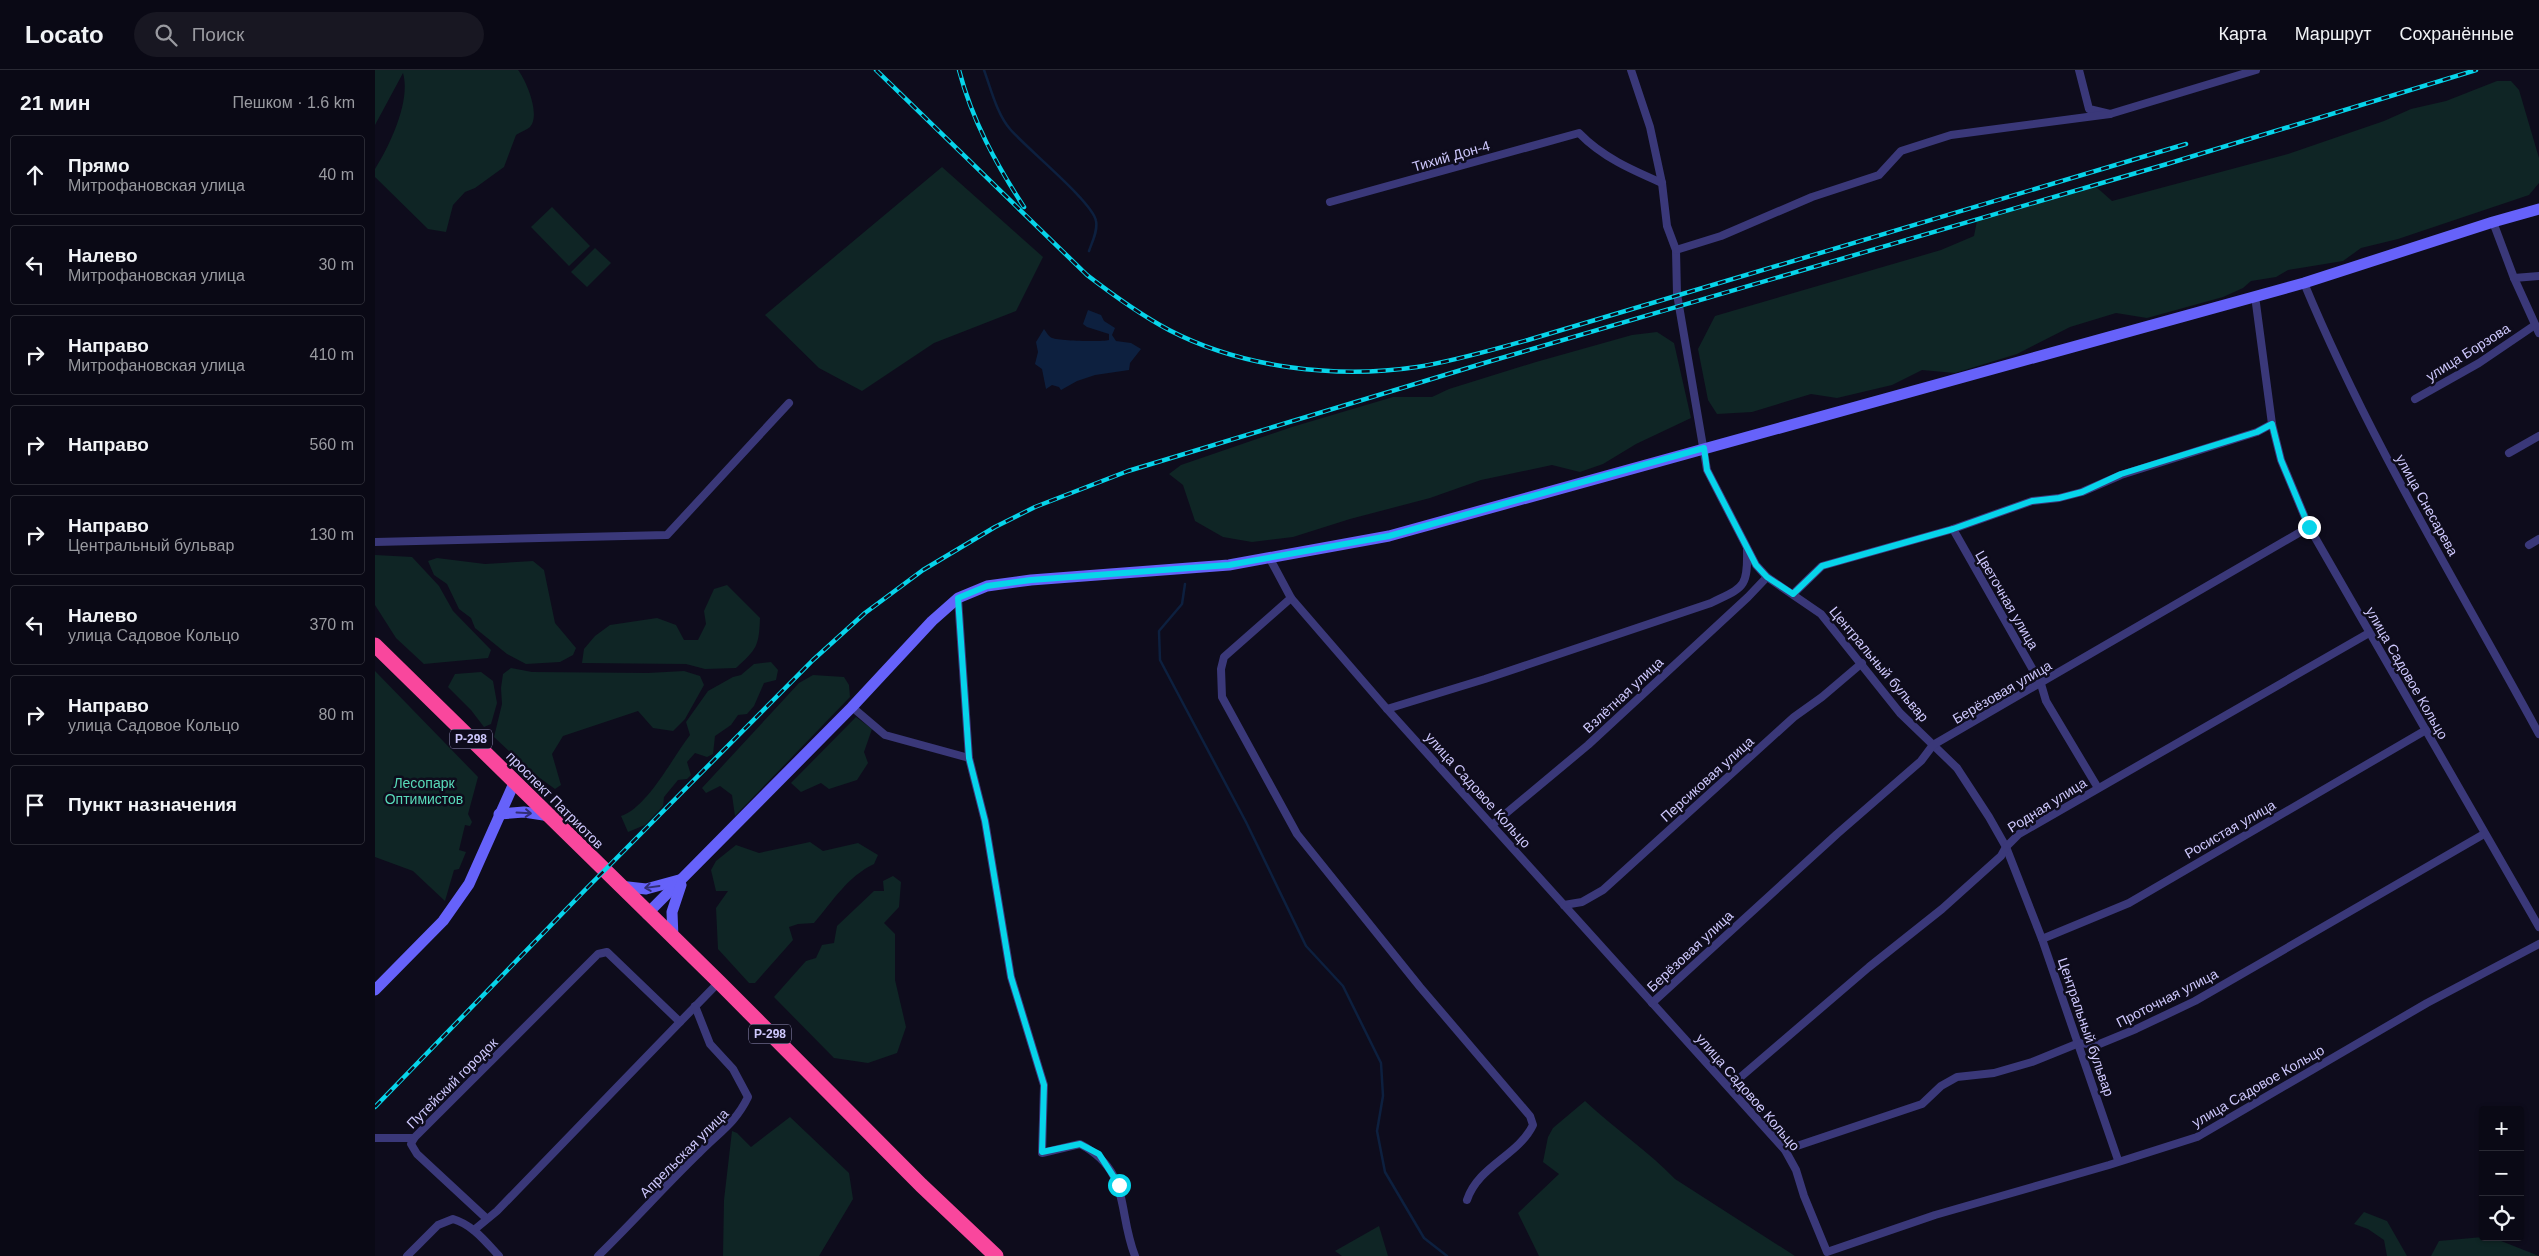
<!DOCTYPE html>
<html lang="ru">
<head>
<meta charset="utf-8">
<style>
  :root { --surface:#0a0915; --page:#181722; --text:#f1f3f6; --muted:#999aa0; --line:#2a2a34 }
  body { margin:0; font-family:Helvetica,sans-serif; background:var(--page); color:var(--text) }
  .controls { position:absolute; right:15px; bottom:15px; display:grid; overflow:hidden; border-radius:5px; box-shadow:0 1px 4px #0004 }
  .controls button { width:45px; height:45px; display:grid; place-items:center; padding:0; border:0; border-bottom:1px solid var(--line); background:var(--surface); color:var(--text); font:25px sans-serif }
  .stop { position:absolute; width:15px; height:15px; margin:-11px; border:4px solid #07d4ea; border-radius:50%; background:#fff }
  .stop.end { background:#07d4ea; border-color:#fff; box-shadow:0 1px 5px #0008 }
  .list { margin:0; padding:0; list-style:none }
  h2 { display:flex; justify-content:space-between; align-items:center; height:65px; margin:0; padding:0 20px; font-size:21px }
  h2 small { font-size:16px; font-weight:400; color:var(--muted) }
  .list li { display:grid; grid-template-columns:32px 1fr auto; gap:15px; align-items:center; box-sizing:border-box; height:80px; margin:0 10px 10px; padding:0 10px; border:1px solid var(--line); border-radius:5px }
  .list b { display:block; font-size:19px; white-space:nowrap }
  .list p { margin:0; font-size:16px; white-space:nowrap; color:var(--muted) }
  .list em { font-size:16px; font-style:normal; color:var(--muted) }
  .icon { flex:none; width:28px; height:28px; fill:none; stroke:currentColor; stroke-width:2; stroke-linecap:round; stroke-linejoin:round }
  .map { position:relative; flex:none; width:2164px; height:1186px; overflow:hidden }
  header { display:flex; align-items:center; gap:30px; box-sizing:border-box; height:70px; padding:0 25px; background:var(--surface); border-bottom:1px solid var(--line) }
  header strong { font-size:24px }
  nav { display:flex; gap:28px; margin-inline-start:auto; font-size:18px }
  .search { width:350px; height:45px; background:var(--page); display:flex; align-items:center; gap:12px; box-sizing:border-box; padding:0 18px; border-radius:28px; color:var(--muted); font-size:19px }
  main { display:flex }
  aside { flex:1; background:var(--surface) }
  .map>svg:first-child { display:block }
  .green { fill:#0f2525 }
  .water { fill:#0d203f }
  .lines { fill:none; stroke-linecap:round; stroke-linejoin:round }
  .stream { stroke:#0d203f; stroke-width:2.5 }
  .street { stroke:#3a3879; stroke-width:8 }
  .secondary { stroke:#6662fa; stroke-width:11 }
  .highway { stroke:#f9479d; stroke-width:15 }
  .rail-casing { stroke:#07d4ea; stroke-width:4.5 }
  .rail { stroke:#0e0c1c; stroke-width:2.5; stroke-dasharray:8; stroke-linecap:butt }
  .oneway { stroke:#312e75 }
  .route { stroke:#07d4ea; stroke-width:6 }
  .labels { text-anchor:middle; stroke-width:5; stroke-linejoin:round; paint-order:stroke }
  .shield { fill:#0e0c1c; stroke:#9490ba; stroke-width:1 }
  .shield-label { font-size:12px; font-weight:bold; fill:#cec8fd }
  .street-label { font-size:14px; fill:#cec8fd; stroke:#0e0c1c }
  .park-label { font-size:14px; fill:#58dab9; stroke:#0e0c1c }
</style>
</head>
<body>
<header>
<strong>Locato</strong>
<div class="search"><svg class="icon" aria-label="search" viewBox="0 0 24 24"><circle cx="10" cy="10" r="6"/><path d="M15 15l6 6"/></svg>Поиск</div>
<nav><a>Карта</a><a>Маршрут</a><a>Сохранённые</a></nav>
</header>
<main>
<aside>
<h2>21 мин<small>Пешком · 1.6 km</small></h2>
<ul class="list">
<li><svg class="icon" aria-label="ahead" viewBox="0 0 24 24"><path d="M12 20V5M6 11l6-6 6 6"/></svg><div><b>Прямо</b><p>Митрофановская улица</p></div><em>40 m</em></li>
<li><svg class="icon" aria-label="left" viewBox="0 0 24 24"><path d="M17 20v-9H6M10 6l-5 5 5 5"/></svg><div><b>Налево</b><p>Митрофановская улица</p></div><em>30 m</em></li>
<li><svg class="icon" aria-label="right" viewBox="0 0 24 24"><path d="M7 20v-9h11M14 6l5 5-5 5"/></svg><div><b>Направо</b><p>Митрофановская улица</p></div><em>410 m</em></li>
<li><svg class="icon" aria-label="right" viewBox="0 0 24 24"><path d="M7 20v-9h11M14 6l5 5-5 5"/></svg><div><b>Направо</b></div><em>560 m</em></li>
<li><svg class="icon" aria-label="right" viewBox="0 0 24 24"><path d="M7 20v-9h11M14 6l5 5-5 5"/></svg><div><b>Направо</b><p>Центральный бульвар</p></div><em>130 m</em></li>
<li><svg class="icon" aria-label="left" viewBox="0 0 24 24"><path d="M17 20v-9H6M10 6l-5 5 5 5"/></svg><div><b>Налево</b><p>улица Садовое Кольцо</p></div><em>370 m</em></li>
<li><svg class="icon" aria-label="right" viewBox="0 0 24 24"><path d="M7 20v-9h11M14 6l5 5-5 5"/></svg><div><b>Направо</b><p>улица Садовое Кольцо</p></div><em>80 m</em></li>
<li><svg class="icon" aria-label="arrive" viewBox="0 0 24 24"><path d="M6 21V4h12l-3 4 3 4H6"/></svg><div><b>Пункт назначения</b></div></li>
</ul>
</aside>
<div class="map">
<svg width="2164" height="1186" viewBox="0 0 2164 1186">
  <rect width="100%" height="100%" fill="#0e0c1c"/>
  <g class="green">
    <path d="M0,0H143C151,10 166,45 155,57C152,60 145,62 141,65L129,97L100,118L90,122L78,135L71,162L53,159L0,107V99C15,75 36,31 28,3L0,55Z"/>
    <path d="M2122,11H2136L2144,20L2164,88V113L2154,125L2023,169L1986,178L1968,191L1913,200L1901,207L1876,211L1868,218L1848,227L1772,248L1741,243L1695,257L1642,284L1580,303L1547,300L1517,315L1462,328L1436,324L1377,342L1342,344L1333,330L1323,279L1340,246L1566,180L1599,166L1602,151L1719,115L1737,131L1913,84L2009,51L2036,39L2071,31Z"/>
    <path d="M567,97L668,187L641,241L559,273L487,321L444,298L390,245Z"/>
    <path d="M177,137L215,176L194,196L156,157Z"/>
    <path d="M220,178L236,193L212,217L196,202Z"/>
    <path d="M1282,262L1299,273L1316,348L1261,374L1228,394L1205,402L1177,395L1106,410L1055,428L975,449L918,467L877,472L848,467L820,451L808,415L794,404L806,395L917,357L1018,327H1057L1074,319L1161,292L1257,265Z"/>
    <path d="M0,485L37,487L64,516L78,541L116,580L113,588L49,594L21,568L0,535Z"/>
    <path d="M62,488L110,494L158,491L169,500L180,553L201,578L198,585L185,592L151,594L132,584L100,558L96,548L84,539L72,514L59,505L53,491Z"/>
    <path d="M352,515L385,548C384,576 382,579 361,598L330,599L311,594L207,593L209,579L220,566L235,555L282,548L301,555L309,570H323L331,554L329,541L339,519Z"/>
    <path d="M396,592L403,600L401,610L389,613L379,636L372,644L363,645L356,655L340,666L338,684L332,687L320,683L312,692L316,705L312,709L303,710L289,727L288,736L270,755L253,762L246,746C272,738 298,687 315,665L311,652L333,621L358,607L366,605L379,594Z"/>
    <path d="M136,598L157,602L273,603L309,601L325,606L329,615L310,649L298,661L278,658L263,641L188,666L177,684L186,715L180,719L155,701L119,667L127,634L126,618L128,604Z"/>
    <path d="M0,601L103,707L93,744L97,752L95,756L90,755L84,780L91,782L84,799L79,800L70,831L38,801L0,787Z"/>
    <path d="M106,602L118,611L122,633L116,654L109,657L96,640L73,617L80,604Z"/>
    <path d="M438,605L469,607L474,615L475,627L360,746L357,725L345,716L331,723L327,718L424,613Z"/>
    <path d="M481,647L497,659L489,682L493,693L482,710L454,719L446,713L426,722L416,713Z"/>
    <path d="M435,772L448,781L483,773L503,785L499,794C472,807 458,831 439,853L423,854L414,857L418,870L380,913H374L343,879L341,838L353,821H341L336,800L341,791L361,775L384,783Z"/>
    <path d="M518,806L526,812L524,837L509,853L520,864V910L531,957L522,983L493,993L459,988L399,927L431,891L441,888L447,875L459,873L462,856L499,821H509L508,811Z"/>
    <path d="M1210,1031C1239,1058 1273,1081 1300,1109L1420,1186H1164L1143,1143L1184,1104L1168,1092L1173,1067L1178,1058Z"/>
    <path d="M415,1047L474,1103L478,1129L444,1186H348L349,1130L357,1061L362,1063L376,1077Z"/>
    <path d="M1989,1142L2012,1151L2032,1186H2012L2009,1170L1993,1159L1979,1154Z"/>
    <path d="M1004,1156L1013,1186H967L960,1181Z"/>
    <path d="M2108,1167H2116L2164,1186H2056L2064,1171Z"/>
  </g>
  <path class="water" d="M713,240L726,245L729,251L740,258L737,265L741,271L756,273L766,279L755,293L754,300L720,305L702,311L686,320L684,317L677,315L671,319L667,299L660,294L663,282L661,272L669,259C672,263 673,266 677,268C685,271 727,272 734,270V264L712,257L708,254Z"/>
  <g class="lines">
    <g class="stream">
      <path d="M609,0C616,19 622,44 635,59C651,78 718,132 721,151C723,161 717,172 714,181"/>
      <path d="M810,514L807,534L784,561L785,590L871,752L931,876L968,916L1006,993L1008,1026L1002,1061L1010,1102L1049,1168L1072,1186"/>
    </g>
    <g class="street">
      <path d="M1256,0L1275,57L1287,113L1292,156L1301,180L1302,224L1332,400L1381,495L1392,507L1446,544L1525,643L1582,698L1614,747L1631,777L1667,869L1743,1090"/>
      <path d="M1704,0L1714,39L1735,44L1881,0"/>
      <path d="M955,132L1204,63C1227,87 1257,100 1287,113"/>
      <path d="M2118,152L2139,208L2164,263"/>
      <path d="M1301,180L1346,166L1437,127L1504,105L1526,81L1576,65L1735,44"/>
      <path d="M2139,208L2164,206"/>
      <path d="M1929,213C1994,370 2083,515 2164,664"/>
      <path d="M1880,226L1897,354L1906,390L1934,457L2164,857"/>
      <path d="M2040,329L2104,293L2160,255"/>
      <path d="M2134,383L2164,366"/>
      <path d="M1578,459L1666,614L1671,631L1723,718"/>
      <path d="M0,472L292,465L414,333"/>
      <path d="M2154,475L2164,469"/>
      <path d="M894,487L916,528L1012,639L1410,1080L1421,1100L1429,1126L1452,1182L1560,1145L1734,1095L1822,1067L2052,933L2164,874"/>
      <path d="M1418,524L1447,496L1578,459L1657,431L1684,428L1707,422L1746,405L1882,362L1897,354"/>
      <path d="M583,528L594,688L610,751L636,907L669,1015L667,1083L705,1074C756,1101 742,1140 760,1186"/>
      <path d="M916,528L849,587L846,599L847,627L922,764L1045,917L1155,1046L1158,1055C1143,1086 1103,1096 1092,1130"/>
      <path d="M477,637L510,665L594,688"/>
      <path d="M1012,639L1110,609L1336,533C1368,517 1373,519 1372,480"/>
      <path d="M1117,755L1213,675L1373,527L1392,507"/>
      <path d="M1189,835L1207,832L1228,820L1419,647L1447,627L1487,593"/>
      <path d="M1667,869L1754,833L2051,660"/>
      <path d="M1277,933L1462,764L1546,691L1558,675L1934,457"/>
      <path d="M1354,1017L1494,897L1567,839L1626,786L1631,777L1644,764L1994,563"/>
      <path d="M0,1068H39"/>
      <path d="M1410,1080L1547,1034L1566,1016L1582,1007L1619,1003L1657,992L1704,973L1722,975L1761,959L1820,931L2109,764"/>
      <path d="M111,1148L42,1084L36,1074L39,1068L223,884L232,882L305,952L344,912"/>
      <path d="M99,1160L122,1141L305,952"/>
      <path d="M32,1186L63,1155L78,1149C98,1155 110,1171 124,1186"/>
      <path d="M223,1186C257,1153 289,1117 323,1084C343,1063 360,1054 373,1027L358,999L335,974L320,936"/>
    </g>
    <g class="secondary">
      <path d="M124,744L149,742L175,746"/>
      <path d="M244,816L271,819L304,810"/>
      <path d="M272,844L477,637L557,551L583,528L612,516L656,510L854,495L1014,466L1929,213L2118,152L2164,139"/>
      <path d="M298,869L297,842L306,815"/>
      <path d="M0,920L68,851L94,814L140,711"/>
    </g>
    <path class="highway" d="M0,575L344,912L546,1115L621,1186"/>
    <defs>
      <g id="rail">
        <path d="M501,0L712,205C738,225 764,244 794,260C867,298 961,309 1042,297C1079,291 1116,280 1153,270L1811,74"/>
        <path d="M584,0C597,50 621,94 649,137"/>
        <path d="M0,1037L211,819L438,590L490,543L548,500L620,457L660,437L753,401L1116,291L1792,94L2101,0"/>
      </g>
    </defs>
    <use href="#rail" class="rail-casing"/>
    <use href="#rail" class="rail"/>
  </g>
  <defs><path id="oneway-shaft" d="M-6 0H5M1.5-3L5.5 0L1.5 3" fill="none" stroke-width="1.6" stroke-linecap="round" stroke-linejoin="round" transform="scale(1.25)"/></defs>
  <g class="oneway">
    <use href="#oneway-shaft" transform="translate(149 743) rotate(3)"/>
    <use href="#oneway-shaft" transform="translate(277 817) rotate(172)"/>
  </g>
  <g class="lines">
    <path class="route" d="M744,1115L724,1084L705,1074L667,1082L669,1015L636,907L610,751L594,688L583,528L612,516L656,510L854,495L1014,466L1329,378L1332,400L1381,495L1392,507L1418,524L1447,496L1578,459L1657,431L1684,428L1707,422L1746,404L1882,362L1897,354L1906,390L1934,457"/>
  </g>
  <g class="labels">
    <g class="shield">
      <rect x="75" y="659.5" width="42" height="19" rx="4"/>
      <rect x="374" y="954.5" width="42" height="19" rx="4"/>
    </g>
    <g class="shield-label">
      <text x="96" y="673">Р-298</text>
      <text x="395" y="968">Р-298</text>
    </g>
    <g class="street-label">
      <text transform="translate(1076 86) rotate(-16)" y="5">Тихий Дон-4</text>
      <text transform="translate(2093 282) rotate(-32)" y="5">улица Борзова</text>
      <text transform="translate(2052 435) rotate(61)" y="5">улица Снесарева</text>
      <text transform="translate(1632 530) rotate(60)" y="5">Цветочная улица</text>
      <text transform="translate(1504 594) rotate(50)" y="5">Центральный бульвар</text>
      <text transform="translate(2032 603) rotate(60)" y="5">улица Садовое Кольцо</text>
      <text transform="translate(1627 622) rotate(-30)" y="5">Берёзовая улица</text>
      <text transform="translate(1248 625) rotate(-43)" y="5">Взлётная улица</text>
      <text transform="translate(1332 709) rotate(-42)" y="5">Персиковая улица</text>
      <text transform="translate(1103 720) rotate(48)" y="5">улица Садовое Кольцо</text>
      <text transform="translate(180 730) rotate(45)" y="5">проспект Патриотов</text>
      <text transform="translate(1672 735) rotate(-32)" y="5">Родная улица</text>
      <text transform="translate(1855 759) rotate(-30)" y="5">Росистая улица</text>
      <text transform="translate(1315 881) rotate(-43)" y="5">Берёзовая улица</text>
      <text transform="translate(1792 928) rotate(-27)" y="5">Проточная улица</text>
      <text transform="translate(1711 957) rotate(71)" y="5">Центральный бульвар</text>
      <text transform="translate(77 1013) rotate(-45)" y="5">Путейский городок</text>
      <text transform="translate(1883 1016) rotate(-30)" y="5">улица Садовое Кольцо</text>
      <text transform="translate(1373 1022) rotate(49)" y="5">улица Садовое Кольцо</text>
      <text transform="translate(309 1083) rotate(-45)" y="5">Апрельская улица</text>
    </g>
    <g class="park-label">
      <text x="49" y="718">Лесопарк<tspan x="49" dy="16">Оптимистов</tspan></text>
    </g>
  </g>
</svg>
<div class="controls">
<button>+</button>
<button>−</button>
<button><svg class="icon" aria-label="locate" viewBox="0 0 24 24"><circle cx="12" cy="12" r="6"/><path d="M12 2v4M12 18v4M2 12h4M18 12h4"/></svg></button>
</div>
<div class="stop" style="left:744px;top:1115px"></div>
<div class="stop end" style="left:1934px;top:457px"></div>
</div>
</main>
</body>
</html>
